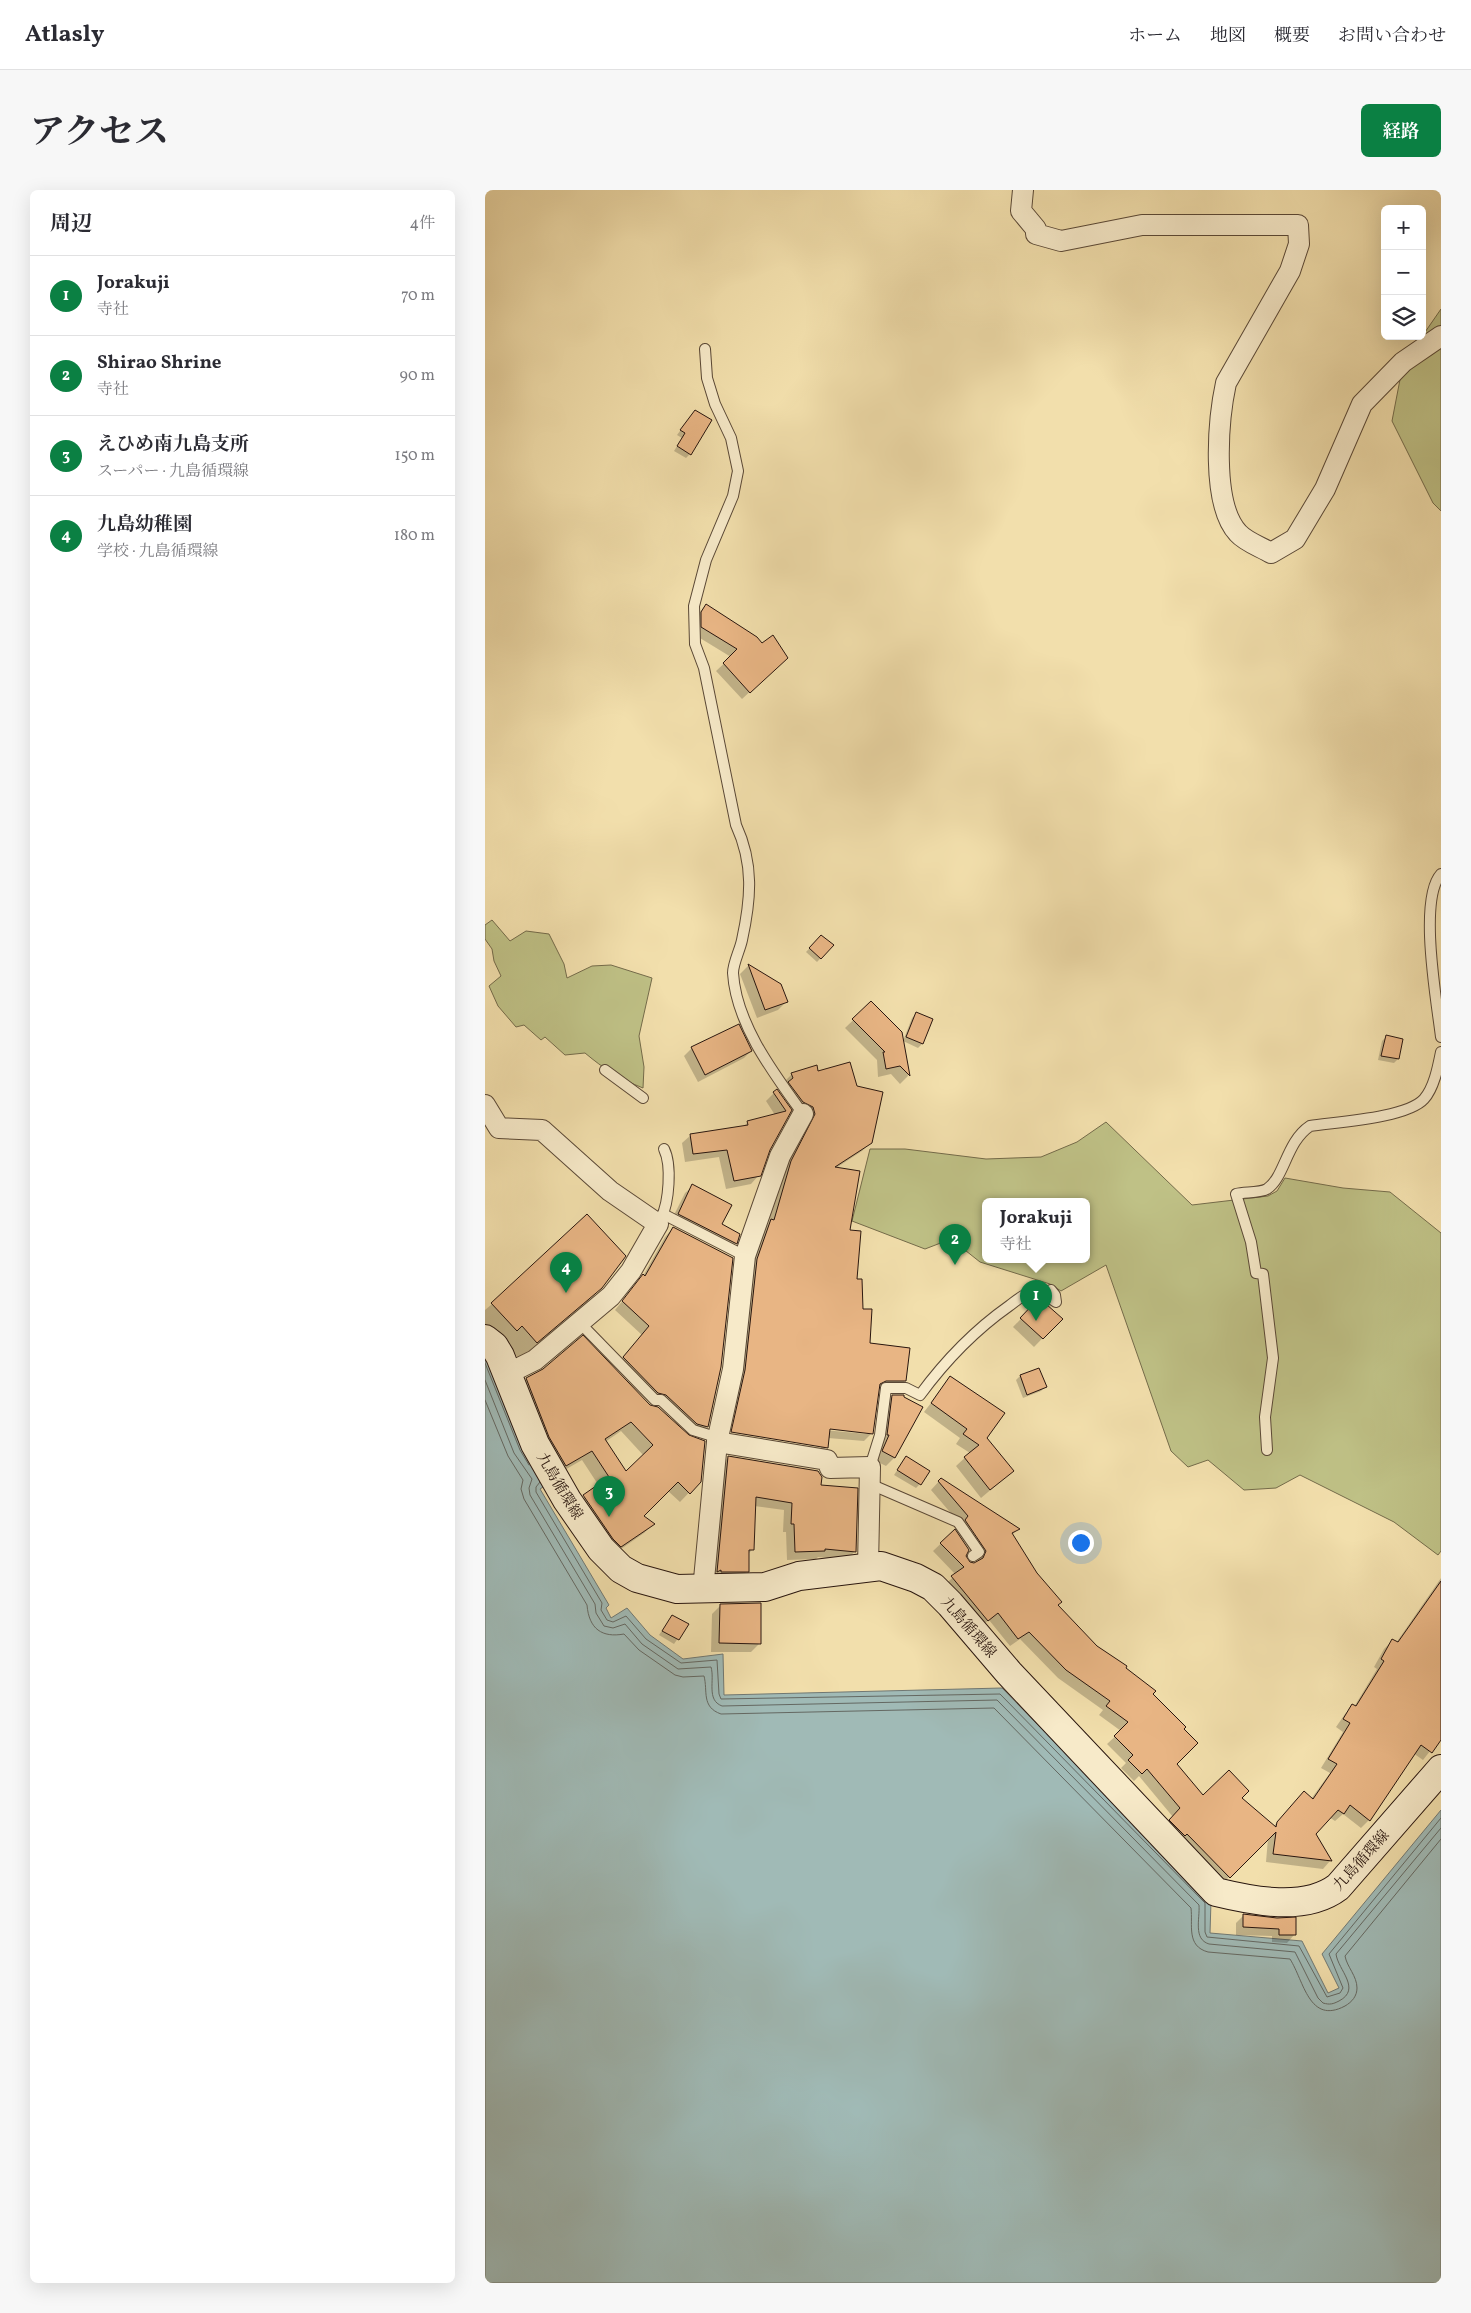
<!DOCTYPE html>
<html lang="ja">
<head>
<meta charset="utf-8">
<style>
  :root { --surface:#fff; --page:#f7f7f7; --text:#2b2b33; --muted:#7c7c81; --line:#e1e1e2; --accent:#0b8043 }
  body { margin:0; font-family:Vollkorn,"Noto Serif JP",serif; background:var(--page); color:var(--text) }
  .controls { position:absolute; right:15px; top:15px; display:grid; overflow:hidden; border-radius:8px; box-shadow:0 5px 20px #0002 }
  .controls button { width:45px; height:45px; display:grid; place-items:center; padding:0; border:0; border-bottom:1px solid var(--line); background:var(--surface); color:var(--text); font:25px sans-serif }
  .you { position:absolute; left:595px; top:1352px; width:18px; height:18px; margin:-12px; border:4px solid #fff; border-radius:50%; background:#1a73e8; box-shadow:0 0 0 8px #1a73e833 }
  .badge { display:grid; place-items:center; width:32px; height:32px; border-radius:50%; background:var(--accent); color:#fff; font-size:16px; font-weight:700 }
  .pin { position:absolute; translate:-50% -41px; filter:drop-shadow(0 1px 2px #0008) }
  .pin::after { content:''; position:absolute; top:26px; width:18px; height:15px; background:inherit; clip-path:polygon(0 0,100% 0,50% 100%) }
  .popup { position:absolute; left:497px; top:1008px; width:108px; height:65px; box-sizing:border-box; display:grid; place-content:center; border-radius:8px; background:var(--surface); filter:drop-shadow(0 1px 4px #0005); font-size:16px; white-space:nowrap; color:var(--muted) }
  .popup b { font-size:19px; color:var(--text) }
  .popup::after { content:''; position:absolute; left:50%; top:100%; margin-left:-10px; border:10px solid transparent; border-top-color:var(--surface) }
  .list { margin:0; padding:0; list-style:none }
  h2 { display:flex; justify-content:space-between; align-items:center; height:65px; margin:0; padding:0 20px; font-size:21px }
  h2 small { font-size:16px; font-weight:400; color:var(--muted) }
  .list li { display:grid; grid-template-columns:32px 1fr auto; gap:15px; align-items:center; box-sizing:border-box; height:80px; padding:0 20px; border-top:1px solid var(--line) }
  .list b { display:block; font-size:19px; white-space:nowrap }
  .list p { margin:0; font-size:16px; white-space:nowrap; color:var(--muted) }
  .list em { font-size:16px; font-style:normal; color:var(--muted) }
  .icon { flex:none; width:28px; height:28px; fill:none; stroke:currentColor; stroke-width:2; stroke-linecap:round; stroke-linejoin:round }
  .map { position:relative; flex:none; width:956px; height:2093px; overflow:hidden; border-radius:8px }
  header { display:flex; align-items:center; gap:30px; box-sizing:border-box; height:70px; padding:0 25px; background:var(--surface); border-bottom:1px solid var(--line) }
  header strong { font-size:24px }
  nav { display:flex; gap:28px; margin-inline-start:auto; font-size:18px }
  .intro { display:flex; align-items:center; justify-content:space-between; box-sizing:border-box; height:120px; padding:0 30px }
  h1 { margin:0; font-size:35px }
  .button { padding:12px 22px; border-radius:8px; background:var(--accent); color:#fff; font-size:18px; font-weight:700 }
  main { display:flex; gap:30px; padding:0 30px }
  aside { flex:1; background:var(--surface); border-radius:8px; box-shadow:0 5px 20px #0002 }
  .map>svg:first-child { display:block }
  .green { fill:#bfc186; stroke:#746b4a; fill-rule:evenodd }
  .water { fill:#a0bab6; stroke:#707873 }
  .shadow { fill:#0003; fill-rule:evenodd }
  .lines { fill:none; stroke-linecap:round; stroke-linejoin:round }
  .shore { stroke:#646862; stroke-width:1 }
  .building { fill:#e8b584; stroke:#28150e; fill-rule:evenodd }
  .lane-casing { stroke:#5a4836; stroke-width:12 }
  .street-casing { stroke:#5a4836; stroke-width:22 }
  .secondary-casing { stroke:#28150e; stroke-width:30 }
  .lane { stroke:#f7eac9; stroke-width:10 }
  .street { stroke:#f7eac9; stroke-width:20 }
  .secondary { stroke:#f7eac9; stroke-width:28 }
  .labels { text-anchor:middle; stroke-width:4; stroke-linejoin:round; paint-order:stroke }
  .street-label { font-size:15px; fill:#28150e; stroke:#f7eac9 }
</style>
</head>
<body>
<header>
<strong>Atlasly</strong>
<nav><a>ホーム</a><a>地図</a><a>概要</a><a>お問い合わせ</a></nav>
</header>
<div class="intro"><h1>アクセス</h1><a class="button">経路</a></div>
<main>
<aside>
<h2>周辺<small>4件</small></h2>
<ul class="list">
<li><span class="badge">1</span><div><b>Jorakuji</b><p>寺社</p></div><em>70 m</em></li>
<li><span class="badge">2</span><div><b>Shirao Shrine</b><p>寺社</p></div><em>90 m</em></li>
<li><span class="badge">3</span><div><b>えひめ南九島支所</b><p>スーパー · 九島循環線</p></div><em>150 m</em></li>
<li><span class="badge">4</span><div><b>九島幼稚園</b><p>学校 · 九島循環線</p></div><em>180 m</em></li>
</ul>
</aside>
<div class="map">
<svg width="956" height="2093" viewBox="0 0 956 2093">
  <rect width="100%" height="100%" fill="#f2dfac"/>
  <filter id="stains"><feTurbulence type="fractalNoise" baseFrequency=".004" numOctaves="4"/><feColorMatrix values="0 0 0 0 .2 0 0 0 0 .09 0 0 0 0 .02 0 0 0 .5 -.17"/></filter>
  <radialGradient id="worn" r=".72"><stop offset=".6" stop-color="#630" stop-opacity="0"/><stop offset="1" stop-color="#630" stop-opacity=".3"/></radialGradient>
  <g class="green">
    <path d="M956,119V321L948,313L907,231L918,174Z"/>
    <path d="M7,730L25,751L41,741L64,744L79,774L82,788L107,776L126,775L167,788L154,846L159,877L158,898C135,889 119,879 100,863L80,865L60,847L56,850L39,835L31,837L13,816L4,796L16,786L9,771L7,759L0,749V735Z"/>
    <path d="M621,932L707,1015L783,1006L792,1001L800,988L858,998L905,1002L956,1043V1361L953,1365L909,1332L815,1285L791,1298L759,1300L723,1270L703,1277L686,1261L621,1075L576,1101L565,1094L495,1072L466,1049L440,1059L367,1031L385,959H420L501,969L556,967L592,952ZM501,1012H601V1070H501Z"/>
  </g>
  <path class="water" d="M0,1162L63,1294L55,1299L124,1415L121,1418L126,1428L142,1418L165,1445L198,1469L238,1464L239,1505L517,1498L726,1711L725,1743L817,1751L843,1803L854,1798L837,1764L956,1620V2093H0Z"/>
  <g class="shadow">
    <path d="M206,226L205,264L201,268L189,261L197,248L192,245Z"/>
    <path d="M221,416L294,475L257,509L231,481L246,467L210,445L214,423Z"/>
    <path d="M336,746L347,756L332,772L321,762Z"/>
    <path d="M263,776L295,794L302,811L293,820L272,828L255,784Z"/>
    <path d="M386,813L416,843L423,886L415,894L406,884L393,887L392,870L360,838Z"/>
    <path d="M431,824L446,830L437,854L433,858L418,851L427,828Z"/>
    <path d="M253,835L266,861L259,868L213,892L199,866L207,858Z"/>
    <path d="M901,847L913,869L909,873L893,870L897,851Z"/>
    <path d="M332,882L386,952L377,961L351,978L384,1154L420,1191L412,1199H393L387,1243L379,1251L343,1248L341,1257L333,1266L239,1250L241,1243L336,1258V1256L241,1240L264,1078L278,1038L283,1034L298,980L322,933L299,892L307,884ZM339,1238L382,1242V1244L339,1240Z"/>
    <path d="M289,903L305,920L283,960L274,985L266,994L241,999L234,967L200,972L197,953L206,945L258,937L263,932L290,925L281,911Z"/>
    <path d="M208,996L236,1035L254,1045L251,1053L243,1061L186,1031L200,1003Z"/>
    <path d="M188,1038L235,1177L222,1237L214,1245L172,1213L130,1176L157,1145L130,1120L158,1086L180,1047Z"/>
    <path d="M117,1097L99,1115L34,1169L19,1152L0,1142V1120L7,1114Z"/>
    <path d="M553,1111L576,1129L549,1157L528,1137Z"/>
    <path d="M97,1147L215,1291L195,1312L183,1301L157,1326L168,1334L159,1343L126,1366L89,1316L114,1296L97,1270L71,1285L32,1199L41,1189L58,1180ZM136,1241L159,1266L141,1283L120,1252Z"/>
    <path d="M553,1179L560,1197L556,1201L538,1208L531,1190L535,1186Z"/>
    <path d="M466,1187L501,1248L528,1281L496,1308L471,1276L485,1263L471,1254L475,1248L439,1222Z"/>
    <path d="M408,1206L409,1268L401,1276L389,1270L399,1215Z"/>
    <path d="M244,1267L335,1296L370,1361L362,1370L333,1367L331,1369L302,1370L301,1342H298L299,1320L269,1316L267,1360L263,1364L262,1381L254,1389L228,1390L235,1275Z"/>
    <path d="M421,1267L435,1294L431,1298L409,1285Z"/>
    <path d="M456,1289L533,1339L527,1345L572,1415L611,1457L666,1505L691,1574L718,1606L755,1608L788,1637L811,1611L826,1609L845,1583L836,1578L858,1542L851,1537L860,1524L868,1516L869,1517L892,1479L889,1477L899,1459L907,1451L911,1453L956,1388V1547L938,1570L928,1563L884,1630L876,1638L858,1624L850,1631L844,1627L829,1644L845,1671L838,1679L781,1672L783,1648L736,1695L677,1638L688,1627L654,1586L649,1591L636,1578L641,1573L622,1554L636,1541L614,1525L618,1520L573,1488L535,1449L525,1456L504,1430L494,1438L459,1395L471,1385L448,1361L469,1341L484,1373L489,1374L493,1370L472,1338L476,1335L446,1300Z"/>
    <path d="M236,1415L274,1454L266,1462H226L227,1424Z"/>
    <path d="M187,1426L202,1435L189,1454L174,1445Z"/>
    <path d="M759,1725L809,1745L802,1753L787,1752V1746L751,1745V1733Z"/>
  </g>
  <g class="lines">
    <g class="shore">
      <path d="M0,1173L35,1260L44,1275"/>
      <path d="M0,1190L29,1263L47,1289L44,1298L45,1305L110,1414L111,1423L119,1436L128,1438L140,1434L157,1454L193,1479L226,1477C230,1490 221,1510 237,1516L512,1510L714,1715C715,1729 708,1749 724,1754L810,1762L833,1808L838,1813C845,1815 848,1814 854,1811C877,1799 853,1780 851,1764L956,1638"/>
      <path d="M0,1210L23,1266L38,1290L36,1299L39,1309L102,1415C104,1439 117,1448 139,1444L154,1460L190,1485L198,1487L219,1486C223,1501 216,1517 236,1524L509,1518L706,1718C708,1735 701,1756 723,1762L805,1769C819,1791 824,1835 860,1816C867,1812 872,1806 872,1798C872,1786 862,1777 860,1766L956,1649"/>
      <path d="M55,1292L51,1297V1302L117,1413L116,1420L122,1430L128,1432L141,1426L161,1449L196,1473L232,1470L234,1504L236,1509L515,1504L720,1713V1742L722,1747L814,1756L842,1807L855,1803L858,1798L844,1764L956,1628"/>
    </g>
  </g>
  <g class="building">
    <path d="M210,220L227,230L206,265L192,256L200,243L195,240Z"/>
    <path d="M221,414L272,447L277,453L288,445L303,468L265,503L238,473L252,459L216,437V422Z"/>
    <path d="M336,745L349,755L336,769L324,758Z"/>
    <path d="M263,774L296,794L303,812L280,820Z"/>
    <path d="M386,811L417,842L425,886L415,876L401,879L398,862H400L367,829Z"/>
    <path d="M431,822L448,829L438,854L421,847Z"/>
    <path d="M254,834L267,861L220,885L206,857Z"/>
    <path d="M901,845L918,849L914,869L896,866Z"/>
    <path d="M365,872L372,896L398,902L387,953L350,977L375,981L365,1040L376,1041L372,1089H377L378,1119H387L385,1153L425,1158L421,1191H401L395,1194L388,1244L345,1239L343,1258L246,1242L260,1180L272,1069L286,1029L289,1030L306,971L330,924L328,917L318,912L303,892L308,888L306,883L332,875L333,881Z"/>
    <path d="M292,899L307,920L285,960L276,986L249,991L242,960L208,964L205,944L263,935L262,931L301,921L288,902Z"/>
    <path d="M207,994L247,1015L237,1034L255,1044L252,1054L193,1024Z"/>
    <path d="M102,1024L141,1066L117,1098L52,1153L37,1136L32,1141L6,1113Z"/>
    <path d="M188,1037L248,1068L236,1177L223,1237L212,1234L181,1205L173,1203L138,1167L164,1136L137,1111L158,1084L160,1086Z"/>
    <path d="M553,1109L561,1114L578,1129L558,1149L535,1128Z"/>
    <path d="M98,1145L165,1215L173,1217L204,1245L220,1251L216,1292L205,1304L193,1292L159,1326L170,1334L136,1357L128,1349L98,1305L124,1287L107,1261L81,1276L64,1247L41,1188L58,1179ZM146,1232L168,1255L141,1281L120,1249Z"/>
    <path d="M554,1178L562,1197L542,1205L535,1185Z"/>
    <path d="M465,1186L520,1223L502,1248L529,1281L505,1300L479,1267L494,1255L478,1244L482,1239L446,1213Z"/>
    <path d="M407,1205H419V1207L438,1217L410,1268L397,1261L404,1245H402Z"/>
    <path d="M243,1266L333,1281L337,1287L336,1295L373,1298L371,1362L340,1359V1361L310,1362L309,1334H306L307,1313L271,1307L269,1360H264V1382H236V1380L232,1382Z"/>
    <path d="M421,1266L445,1281L436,1295L412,1280Z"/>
    <path d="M456,1288L535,1339L527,1343L552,1383L577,1412L573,1415L612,1456L642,1476L641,1478L671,1501L668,1504L701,1537L699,1539L713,1553L692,1574L718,1605L744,1580L764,1601L757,1608L791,1637L792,1632L819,1601L828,1609L852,1574L843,1569L865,1533L858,1529L867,1514L871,1516L899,1471L896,1469L907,1449L913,1452L956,1391V1550L947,1563L936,1555L885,1631L865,1615L859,1624L853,1620L831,1644L847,1671L788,1664L791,1642L745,1688L702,1644L700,1646L684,1630L695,1618L662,1579L657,1584L643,1570L648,1565L629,1546L643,1532L621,1516L625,1511L581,1480L544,1442L533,1449L513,1423L503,1431L466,1386L479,1377L455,1353L470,1339L484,1360L481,1366L485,1372L489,1373L498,1368L501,1361L480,1330L483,1326L453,1291Z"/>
    <path d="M276,1413V1454L234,1453L235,1414Z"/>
    <path d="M187,1425L204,1434L194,1450L177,1441Z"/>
    <path d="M758,1724L792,1728L811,1727V1745H794V1739L758,1737Z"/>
  </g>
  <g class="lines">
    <defs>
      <g id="lane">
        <path d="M220,159L222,188L230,214L246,248L253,281L248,306L221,370L209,416L210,454L219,478L251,635C269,674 266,709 257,750C255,760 248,773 248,783C251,834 289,884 318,924"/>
        <path d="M956,684C933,709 952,813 956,847"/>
        <path d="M120,880L158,908"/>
        <path d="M178,1024L260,1066"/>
        <path d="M176,1028C184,1013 187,975 179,959"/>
        <path d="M95,1133L170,1210H176L208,1240L234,1248"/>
        <path d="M782,1260L780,1227L788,1168L778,1084L771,1083L766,1052L751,1004C760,1002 775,1003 782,999C800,987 801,952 825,936C851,932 922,928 939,909C949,898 953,877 956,862"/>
        <path d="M385,1277L395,1245L401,1198H421L435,1205C460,1171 490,1140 524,1116C531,1111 538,1104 547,1102C556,1100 564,1108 571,1112L570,1105L566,1100"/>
        <path d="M385,1294L473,1332L494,1362L488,1366"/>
      </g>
      <g id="street">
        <path d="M538,0L536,21L551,39V44L576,51L657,35H813L814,54L805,81L741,193C733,230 726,314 753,343C761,352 776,357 786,363L810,349L840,299L877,214L918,172L956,146"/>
        <path d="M0,915L14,938L57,940L125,1001L173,1034L146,1081L126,1106L50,1170L22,1184"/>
        <path d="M232,1252L342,1270L345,1278L385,1277L383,1377"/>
        <path d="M218,1400L232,1252L248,1179L260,1066L295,966L318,924"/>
      </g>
      <path id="secondary" d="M0,1149L9,1156L15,1166L50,1254L82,1310L116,1359L136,1379L152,1388L192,1399L280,1397L314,1386L396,1376L431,1388L448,1397L465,1414L524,1483L731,1702C768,1711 820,1722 853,1697L956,1579"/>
    </defs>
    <use href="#lane" class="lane-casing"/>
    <use href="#street" class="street-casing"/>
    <use href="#secondary" class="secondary-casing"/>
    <use href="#lane" class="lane"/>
    <use href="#street" class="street"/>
    <use href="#secondary" class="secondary"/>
  </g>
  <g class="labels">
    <g class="street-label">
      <text transform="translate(75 1296) rotate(59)" y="5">九島循環線</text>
      <text transform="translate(484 1437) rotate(49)" y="5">九島循環線</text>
      <text transform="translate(876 1670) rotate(-48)" y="5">九島循環線</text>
    </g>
  </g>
  <rect width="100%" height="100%" filter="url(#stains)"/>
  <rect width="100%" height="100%" fill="url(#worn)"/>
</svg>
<div class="controls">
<button>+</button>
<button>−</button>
<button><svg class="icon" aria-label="layers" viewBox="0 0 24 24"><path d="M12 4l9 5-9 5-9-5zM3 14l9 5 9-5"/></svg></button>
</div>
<div class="you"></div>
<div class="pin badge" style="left:551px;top:1131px">1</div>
<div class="popup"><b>Jorakuji</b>寺社</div>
<div class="pin badge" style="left:470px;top:1075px">2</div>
<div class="pin badge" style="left:124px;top:1327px">3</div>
<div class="pin badge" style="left:81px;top:1103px">4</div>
</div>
</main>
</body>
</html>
